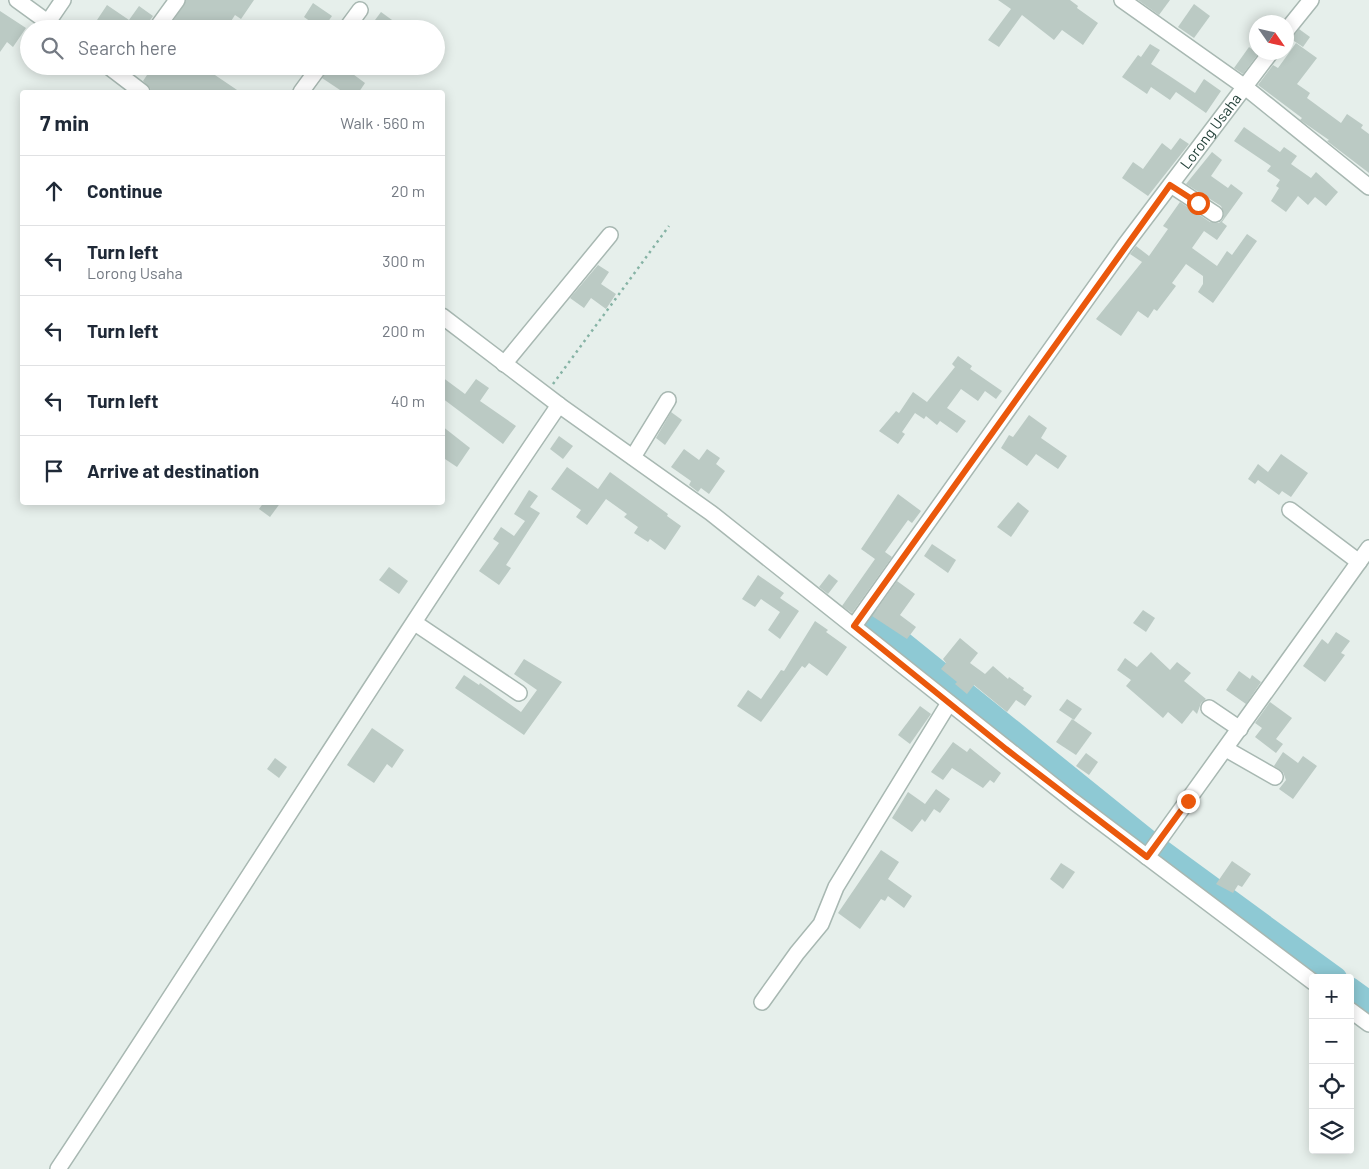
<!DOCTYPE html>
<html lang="en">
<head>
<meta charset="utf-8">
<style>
  :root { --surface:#fff; --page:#f6f6f7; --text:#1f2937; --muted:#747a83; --line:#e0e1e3 }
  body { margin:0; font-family:Barlow,sans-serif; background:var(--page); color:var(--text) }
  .controls { position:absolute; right:15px; bottom:15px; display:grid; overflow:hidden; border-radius:5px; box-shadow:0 2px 12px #0003 }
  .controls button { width:45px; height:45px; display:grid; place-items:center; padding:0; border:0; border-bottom:1px solid var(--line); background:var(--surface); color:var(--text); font:25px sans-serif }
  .compass { position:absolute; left:1249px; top:15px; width:45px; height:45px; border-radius:50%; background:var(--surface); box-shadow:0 2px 12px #0003; rotate:124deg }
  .stop { position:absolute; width:15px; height:15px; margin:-11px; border:4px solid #ea580c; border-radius:50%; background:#fff }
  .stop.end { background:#ea580c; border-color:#fff; box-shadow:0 1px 5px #0008 }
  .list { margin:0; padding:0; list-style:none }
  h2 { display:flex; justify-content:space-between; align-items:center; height:65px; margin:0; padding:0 20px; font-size:21px }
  h2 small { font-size:16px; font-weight:400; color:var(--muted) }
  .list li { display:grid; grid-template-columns:32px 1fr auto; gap:15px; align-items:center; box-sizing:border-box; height:70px; padding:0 20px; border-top:1px solid var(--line) }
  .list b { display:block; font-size:19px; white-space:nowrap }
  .list p { margin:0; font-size:16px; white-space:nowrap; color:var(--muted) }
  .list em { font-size:16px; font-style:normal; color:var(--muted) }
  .icon { flex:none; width:28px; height:28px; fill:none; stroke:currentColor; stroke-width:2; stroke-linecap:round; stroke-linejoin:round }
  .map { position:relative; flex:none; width:1369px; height:1169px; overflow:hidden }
  .search { position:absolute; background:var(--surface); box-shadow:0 2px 12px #0003; left:20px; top:20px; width:425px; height:55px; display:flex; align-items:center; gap:12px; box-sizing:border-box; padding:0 18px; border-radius:28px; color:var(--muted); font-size:19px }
  .panel { position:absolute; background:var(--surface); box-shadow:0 2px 12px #0003; left:20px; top:90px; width:425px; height:415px; border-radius:5px }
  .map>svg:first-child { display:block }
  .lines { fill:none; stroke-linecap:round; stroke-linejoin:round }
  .river { stroke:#8ec9d4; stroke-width:22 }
  .building { fill:#bbcac4 }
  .minor-casing { stroke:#a8b8b2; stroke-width:18 }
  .path { stroke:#86b3a5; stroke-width:2.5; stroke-dasharray:2.5 4; stroke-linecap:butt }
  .minor { stroke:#fff; stroke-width:15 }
  .route { stroke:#ea580c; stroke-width:6 }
  .labels { text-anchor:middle; stroke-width:4; stroke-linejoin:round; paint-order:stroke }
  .street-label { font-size:15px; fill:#24423a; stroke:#f7fbf9 }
</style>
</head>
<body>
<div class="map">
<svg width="1369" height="1169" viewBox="0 0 1369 1169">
  <rect width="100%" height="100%" fill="#e6efeb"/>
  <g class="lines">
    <g class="river">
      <path d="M875,620L1154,845L1336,978"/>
      <path d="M1350,988L1369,1002"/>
    </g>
  </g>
  <g class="building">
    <path d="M186,0H254L241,19L235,15L226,29H168Z"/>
    <path d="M998,0H1070L1078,6L1077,8L1098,23L1083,45L1062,30L1054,40L1022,15L999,47L988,40L1011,9Z"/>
    <path d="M1138,0H1170L1159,15Z"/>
    <path d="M313,3L332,16L323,29H306L311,22L304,17Z"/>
    <path d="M1194,4L1210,16L1194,38L1178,27Z"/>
    <path d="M107,5L129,20L139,6L153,16L144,29H91Z"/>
    <path d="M0,11L26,28L13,47L7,42L0,52Z"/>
    <path d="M381,12L392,20L386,29H379L372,24Z"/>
    <path d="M1299,29L1310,37L1303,47L1291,39Z"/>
    <path d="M1296,43L1317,58L1297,84L1310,93L1307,98L1341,123L1347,114L1363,125L1361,128L1369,134V173L1327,141L1329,140L1300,120L1302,118L1258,85L1273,65L1278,68Z"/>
    <path d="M1150,44L1160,50L1151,64L1168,75L1195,93L1204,79L1221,91L1206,113L1176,92L1170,100L1151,87L1147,94L1122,77L1138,55L1141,57Z"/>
    <path d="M1249,47L1258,54L1243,74L1234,68Z"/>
    <path d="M153,66H217L212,73L240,92H151L150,88L143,81Z"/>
    <path d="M329,66H342L365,83L359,92H343L322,78Z"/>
    <path d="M1244,127L1280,152L1284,147L1297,156L1291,164L1311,178L1316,172L1338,192L1326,206L1315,197L1308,205L1298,196L1286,212L1271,201L1279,188L1276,186L1280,180L1267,171L1271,166L1234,141Z"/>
    <path d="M1180,138L1189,144L1148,196L1122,178L1133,162L1143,169L1162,143L1171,150Z"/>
    <path d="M1212,152L1222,160L1211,176L1228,188L1231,184L1243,193L1222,222L1227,226L1217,240L1204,231L1192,248L1217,266L1227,251L1232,255L1247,234L1257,241L1213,303L1198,292L1203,284V276L1186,264L1172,283L1176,286L1157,311L1154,309L1148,318L1138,311L1121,336L1096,319L1142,262L1130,254L1136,246L1149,256L1168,229L1163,226L1180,202L1210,222L1219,223L1223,219L1224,214L1221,206L1186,184Z"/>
    <path d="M598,265L609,272L601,284L616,294L606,309L591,298L584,308L570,298Z"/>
    <path d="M958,356L972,366L970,369L1002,391L996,399L985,391L978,401L961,389L947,408L966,421L957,433L940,421L937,425L926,416L924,419L915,413L902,432L905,434L898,444L879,431L896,411L899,413L913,392L927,402L955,367L952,364Z"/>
    <path d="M442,377L465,394L476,379L489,388L480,401L516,426L503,444L442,398Z"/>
    <path d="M671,412L682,420L665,445L656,438Z"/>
    <path d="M1029,415L1047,428L1041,438L1067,456L1058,469L1036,454L1027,466L1001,448L1009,435L1013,437Z"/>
    <path d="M442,426L470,448L457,467L442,457Z"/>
    <path d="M559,436L573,446L563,459L550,449Z"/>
    <path d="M684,449L699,460L707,449L720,458L716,464L725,471L709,494L701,488L698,492L689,485L691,481L671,467Z"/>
    <path d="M1281,454L1308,473L1291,497L1282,491L1279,495L1258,480L1255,484L1248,479L1258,464L1268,472Z"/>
    <path d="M567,467L598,489L610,472L668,514L667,516L681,526L665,550L650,539L648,542L634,533L638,527L624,517L627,514L606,499L587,525L576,517L581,510L551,489Z"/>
    <path d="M529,490L538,496L530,507L540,513L506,565L511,568L499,585L479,571L499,543L493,539L501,527L514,536L525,521L514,514Z"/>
    <path d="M898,494L921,511L912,523L908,520L885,552L892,557L852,613L842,606L875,559L861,549Z"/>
    <path d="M264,502H281L270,517L259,509Z"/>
    <path d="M1018,502L1029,511L1011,537L997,527Z"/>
    <path d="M932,544L956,560L948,573L924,556Z"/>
    <path d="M389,567L408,581L399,594L379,580Z"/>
    <path d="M829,574L838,581L828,594L819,587Z"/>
    <path d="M758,575L784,593L780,598L799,611L780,639L768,630L780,612L761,599L755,607L742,599Z"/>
    <path d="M897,581L915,594L900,615L916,627L907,639L872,616Z"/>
    <path d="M1143,610L1155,618L1146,632L1133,623Z"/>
    <path d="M815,621L828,630L826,632L847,647L827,676L809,663L805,668L802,666L761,722L737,706L748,690L761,699L781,670L784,671Z"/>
    <path d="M1336,632L1350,641L1341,653L1345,655L1325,682L1303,666L1322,639L1328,644Z"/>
    <path d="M960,638L978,653L970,663L985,674L993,666L1008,679L1009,677L1024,688L1023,690L1032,696L1025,706L1016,700L1007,712L974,685L967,694L955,684L957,682L941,669L946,663L943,659Z"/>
    <path d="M1151,652L1170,670L1177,662L1191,673L1184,681L1206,699L1201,703L1197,714L1193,710L1182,724L1168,712L1163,718L1126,686L1131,680L1117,670L1125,658L1137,667Z"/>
    <path d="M524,659L562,682L524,735L455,688L464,675L479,685L480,683L521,712L537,690L514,674Z"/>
    <path d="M1239,671L1250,679L1252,675L1261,682L1246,704L1226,690Z"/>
    <path d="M1067,699L1082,709L1074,720L1059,710Z"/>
    <path d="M1270,702L1292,718L1276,739L1283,744L1276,753L1255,737L1262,728L1255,723Z"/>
    <path d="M920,706L931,714L910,744L898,735Z"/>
    <path d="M1072,719L1092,733L1076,755L1056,742Z"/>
    <path d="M372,728L404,750L392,768L387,764L374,783L347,765Z"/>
    <path d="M953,742L967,752L970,748L1001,773L994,783L990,780L983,788L952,768L943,780L931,772Z"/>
    <path d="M1283,752L1298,763L1303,756L1317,766L1293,799L1279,789L1286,780L1283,772L1274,766Z"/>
    <path d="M1086,753L1098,762L1089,775L1076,766Z"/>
    <path d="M275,758L287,767L279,778L267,769Z"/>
    <path d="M936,789L950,799L940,813L934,809L925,822L922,819L912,832L892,818L908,792L925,804Z"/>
    <path d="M881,850L899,862L888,879L912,896L904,908L888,896L885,901L881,899L860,929L838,913Z"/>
    <path d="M1232,861L1251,874L1242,887L1238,885L1233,893L1216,884Z"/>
    <path d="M1061,863L1075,872L1063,889L1050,879Z"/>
  </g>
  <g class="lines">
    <defs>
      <g id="minor">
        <path d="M17,0L57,29"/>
        <path d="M1122,0L1245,87L1369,187"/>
        <path d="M48,22L63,0"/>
        <path d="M156,29L177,0"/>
        <path d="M346,29L360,10"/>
        <path d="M1286,31L1311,0"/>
        <path d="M108,66L142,92"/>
        <path d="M301,92L320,66"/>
        <path d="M1171,185L1215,214"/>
        <path d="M442,316L559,405L711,513L1073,801L1313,982"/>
        <path d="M504,364L610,235"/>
        <path d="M633,457L668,400"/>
        <path d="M1290,510L1359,562"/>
        <path d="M415,623L519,693"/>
        <path id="s1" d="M854,626L1125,245L1271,52"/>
        <path d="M1209,708L1240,729"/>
        <path d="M1226,749L1275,777"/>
        <path d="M1147,857L1369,548"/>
        <path d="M762,1002L797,953L821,924L836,887L949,703"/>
        <path d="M1350,1010L1369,1024"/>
        <path d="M58,1169C226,915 387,657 559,405"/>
      </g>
    </defs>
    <use href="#minor" class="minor-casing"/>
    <path class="path" d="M553,384L669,226"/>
    <use href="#minor" class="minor"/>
  </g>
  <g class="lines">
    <path class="route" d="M1188,801L1147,857L1006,749L854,626L1170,185L1198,203"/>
  </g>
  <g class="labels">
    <g class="street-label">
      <text dy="5" stroke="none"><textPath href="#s1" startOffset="610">Lorong Usaha</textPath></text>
    </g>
  </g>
</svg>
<div class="controls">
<button>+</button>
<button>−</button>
<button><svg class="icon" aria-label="locate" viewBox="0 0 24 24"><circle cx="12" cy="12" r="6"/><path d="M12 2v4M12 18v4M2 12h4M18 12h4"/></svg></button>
<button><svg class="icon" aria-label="layers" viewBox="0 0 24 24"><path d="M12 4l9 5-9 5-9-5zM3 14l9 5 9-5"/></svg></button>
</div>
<svg class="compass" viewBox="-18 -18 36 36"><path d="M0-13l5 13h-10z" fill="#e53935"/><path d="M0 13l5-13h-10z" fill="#747a83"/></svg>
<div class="stop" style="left:1198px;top:203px"></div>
<div class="stop end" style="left:1188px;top:801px"></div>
<div class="search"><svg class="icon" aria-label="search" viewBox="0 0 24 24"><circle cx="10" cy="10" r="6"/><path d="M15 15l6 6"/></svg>Search here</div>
<section class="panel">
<h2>7 min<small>Walk · 560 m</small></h2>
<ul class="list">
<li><svg class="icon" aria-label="ahead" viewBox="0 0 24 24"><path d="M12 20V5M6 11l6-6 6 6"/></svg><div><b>Continue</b></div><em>20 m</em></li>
<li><svg class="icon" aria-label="left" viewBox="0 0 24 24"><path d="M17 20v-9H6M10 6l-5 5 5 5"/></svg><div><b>Turn left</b><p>Lorong Usaha</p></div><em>300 m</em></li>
<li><svg class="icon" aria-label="left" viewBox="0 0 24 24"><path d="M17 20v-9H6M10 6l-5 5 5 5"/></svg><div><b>Turn left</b></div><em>200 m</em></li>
<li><svg class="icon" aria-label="left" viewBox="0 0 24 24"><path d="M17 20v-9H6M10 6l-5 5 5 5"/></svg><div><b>Turn left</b></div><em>40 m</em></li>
<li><svg class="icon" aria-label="arrive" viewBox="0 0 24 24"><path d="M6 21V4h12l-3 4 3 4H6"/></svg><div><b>Arrive at destination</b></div></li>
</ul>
</section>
</div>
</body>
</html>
